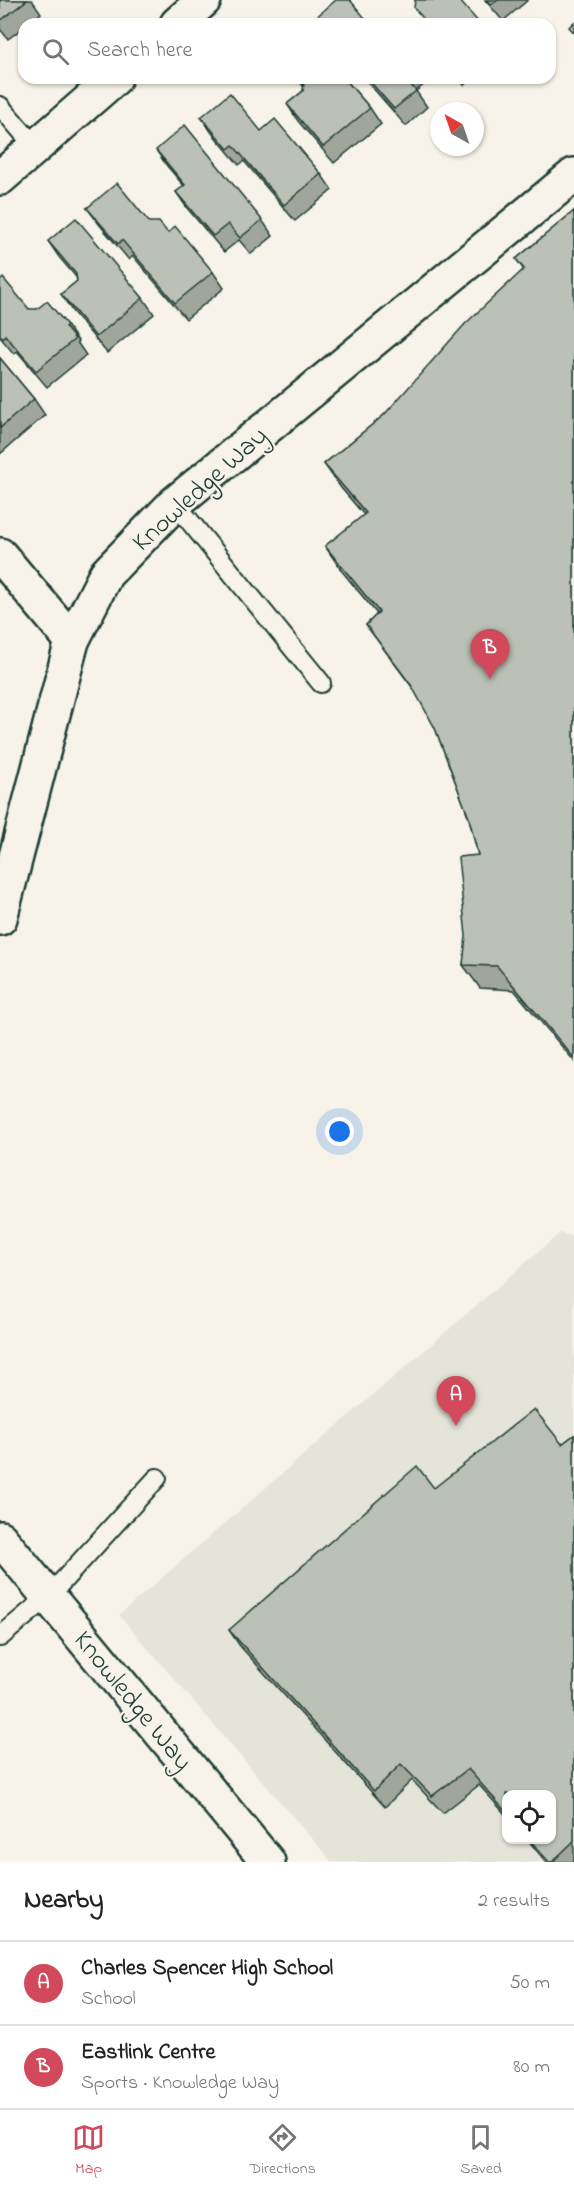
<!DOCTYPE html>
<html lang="en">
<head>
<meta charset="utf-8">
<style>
  :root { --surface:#fff; --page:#f2f2f2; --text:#222; --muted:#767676; --line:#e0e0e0; --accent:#d1495b }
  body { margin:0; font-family:"Indie Flower",sans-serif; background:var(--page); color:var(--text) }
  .controls { position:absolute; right:18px; bottom:18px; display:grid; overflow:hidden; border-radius:12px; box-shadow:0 2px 4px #0004 }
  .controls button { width:54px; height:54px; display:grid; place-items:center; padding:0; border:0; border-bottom:2px solid var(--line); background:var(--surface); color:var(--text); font:30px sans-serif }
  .compass { position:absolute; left:430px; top:102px; width:54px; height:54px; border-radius:50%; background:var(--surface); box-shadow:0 2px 4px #0004; rotate:320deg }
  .you { position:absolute; left:340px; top:1132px; width:21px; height:21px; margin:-15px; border:4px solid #fff; border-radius:50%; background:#1a73e8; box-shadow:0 0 0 9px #1a73e833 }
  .badge { display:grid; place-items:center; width:39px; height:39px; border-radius:50%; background:var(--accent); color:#fff; font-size:20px; font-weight:700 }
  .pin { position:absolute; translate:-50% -50px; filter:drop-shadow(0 2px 3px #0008) }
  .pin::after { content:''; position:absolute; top:32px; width:21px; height:18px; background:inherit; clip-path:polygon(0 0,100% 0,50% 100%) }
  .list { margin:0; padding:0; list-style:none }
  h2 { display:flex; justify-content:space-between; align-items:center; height:78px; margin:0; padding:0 24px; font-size:26px }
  h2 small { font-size:20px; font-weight:400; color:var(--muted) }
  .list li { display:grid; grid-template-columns:39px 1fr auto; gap:18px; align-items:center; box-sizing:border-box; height:84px; padding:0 24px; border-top:2px solid var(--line) }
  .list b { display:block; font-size:22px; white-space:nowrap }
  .list p { margin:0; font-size:20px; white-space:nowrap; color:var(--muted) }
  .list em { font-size:20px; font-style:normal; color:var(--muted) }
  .icon { flex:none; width:33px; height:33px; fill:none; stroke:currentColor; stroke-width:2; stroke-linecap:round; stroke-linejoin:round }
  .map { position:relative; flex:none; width:574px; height:1862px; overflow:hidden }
  .search { position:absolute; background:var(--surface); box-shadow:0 2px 4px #0004; left:18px; right:18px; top:18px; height:66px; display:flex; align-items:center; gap:15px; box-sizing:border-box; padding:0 21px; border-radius:18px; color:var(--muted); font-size:22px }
  .sheet { height:246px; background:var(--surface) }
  nav { display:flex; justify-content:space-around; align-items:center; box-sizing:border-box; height:84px; border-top:2px solid var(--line); background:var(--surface); font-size:16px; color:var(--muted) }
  nav a { display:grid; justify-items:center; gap:3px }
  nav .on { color:var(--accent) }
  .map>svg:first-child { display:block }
  .built { fill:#e5e4d9; fill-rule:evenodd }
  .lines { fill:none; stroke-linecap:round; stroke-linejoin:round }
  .service-casing { stroke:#1f3d34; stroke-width:22 }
  .minor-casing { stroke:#1f3d34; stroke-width:38 }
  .service { stroke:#f7f3e8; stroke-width:18 }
  .minor { stroke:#f7f3e8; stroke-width:33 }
  .wall { fill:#a1a69d; stroke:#1f3d34; stroke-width:1.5 }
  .building { fill:#bbc1b6; stroke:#1f3d34; stroke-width:1.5 }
  .labels { text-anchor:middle; stroke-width:4.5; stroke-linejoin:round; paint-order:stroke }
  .street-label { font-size:27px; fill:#1f3d34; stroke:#f7f3e8 }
</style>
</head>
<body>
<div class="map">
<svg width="574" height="1862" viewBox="0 0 574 1862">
  <rect width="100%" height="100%" fill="#f7f3e8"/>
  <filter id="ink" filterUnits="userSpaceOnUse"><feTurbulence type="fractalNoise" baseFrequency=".0167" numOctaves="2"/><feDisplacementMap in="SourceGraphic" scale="12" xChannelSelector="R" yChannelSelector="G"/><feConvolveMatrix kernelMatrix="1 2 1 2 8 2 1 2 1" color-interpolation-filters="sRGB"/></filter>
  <g filter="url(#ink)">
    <path class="built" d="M560,1233L574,1237V1862H332L119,1615ZM506,1794H552V1840H506Z"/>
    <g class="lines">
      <defs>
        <g id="service">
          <path d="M0,106L36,148"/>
          <path d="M175,503L321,683"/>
          <path d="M0,1637L49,1596L157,1478"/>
        </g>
        <g id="minor">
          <path d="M177,24L204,0"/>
          <path d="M0,178L115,78"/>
          <path d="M0,555L72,641"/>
          <path d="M0,918L72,641L106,574L175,503L574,175"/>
          <path d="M0,1538L268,1862"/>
        </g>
      </defs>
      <use href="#service" class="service-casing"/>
      <use href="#minor" class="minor-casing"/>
      <use href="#service" class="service"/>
      <use href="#minor" class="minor"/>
    </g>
    <g class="wall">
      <path d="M0,0H32L41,13L28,24H24V27L8,39L0,29Z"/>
      <path d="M485,0H528L503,21Z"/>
      <path d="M296,78H344L370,108L381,124L334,163L298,121L287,104L303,91L304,87Z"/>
      <path d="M364,78H428L430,80L416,91L427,107L406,126Z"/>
      <path d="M458,78H473L464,85Z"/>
      <path d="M201,117L261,131L321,174L332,190L295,221L244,161L239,165L212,133Z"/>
      <path d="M156,150L262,220L273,236L251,254L239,240L224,252L187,208L176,192L184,186L167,166Z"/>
      <path d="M87,208L149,222L168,233L213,272L224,288L186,319L133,256L129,260L99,224Z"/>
      <path d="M574,211V1061L514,990L480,988L463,965L478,855L469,818L435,728L415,691L366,625L377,614L341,570L325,546L364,515L341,488L324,464L384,415L524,270L516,259Z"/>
      <path d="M48,241L143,298L154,314L107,353L72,311L61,294L77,281L76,277L59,257Z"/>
      <path d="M0,281L29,309L67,325L78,341L77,342L86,355L47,387L17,351L14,354L0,337Z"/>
      <path d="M0,358L34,399L45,415L0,454Z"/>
      <path d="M574,1435V1862H546L527,1839H552L507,1794V1816L479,1785L443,1813L412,1780L385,1807L240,1646L229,1630L434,1488L562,1444Z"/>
    </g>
    <g class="building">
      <path d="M0,0H27L0,21Z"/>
      <path d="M336,0H350L370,24H320L315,18Z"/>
      <path d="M415,0H459L480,24H415L423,18L414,8Z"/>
      <path d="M487,0H498L491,5Z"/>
      <path d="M382,20L385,24H378Z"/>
      <path d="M574,22V33L569,27Z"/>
      <path d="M299,78H344L370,108L323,147L287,104L303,91L304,84Z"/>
      <path d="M367,78H405L416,91L394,109Z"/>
      <path d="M230,93L261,131L275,119L321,174L284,205L233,145L228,149L201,117Z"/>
      <path d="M185,125L262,220L240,238L228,224L213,236L176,192L185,185L156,150Z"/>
      <path d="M117,183L149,222H159L168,233L175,226L213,272L175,303L122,240L118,244L87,208Z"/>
      <path d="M574,211V1058L497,966L463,965L466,936L458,857L478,855L469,818L435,728L411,685L366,625L379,612L325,546L366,513L324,464L384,415L465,324L524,269L516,259Z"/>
      <path d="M76,218L143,298L96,337L61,294L77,281L76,274L48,241Z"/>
      <path d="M3,278L29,309H37L47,301L67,325L65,327L75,339L36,371L5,335L3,338L0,335V281Z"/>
      <path d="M0,358L34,399L0,428Z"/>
      <path d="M534,1409L562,1444L574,1435V1841L552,1862H549L529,1839H552V1794H507V1813L468,1769L432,1796L401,1764L374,1791L229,1630L417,1466L434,1488Z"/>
    </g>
  </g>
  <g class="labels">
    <g class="street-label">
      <text transform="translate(199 488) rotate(-42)" y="9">Knowledge Way</text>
      <text transform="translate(134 1700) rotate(51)" y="9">Knowledge Way</text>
    </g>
  </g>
</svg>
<div class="controls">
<button><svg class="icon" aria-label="locate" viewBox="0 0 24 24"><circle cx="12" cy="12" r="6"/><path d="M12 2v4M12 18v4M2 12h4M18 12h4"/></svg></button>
</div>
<svg class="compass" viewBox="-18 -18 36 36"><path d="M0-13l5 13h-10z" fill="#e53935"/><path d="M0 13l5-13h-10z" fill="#767676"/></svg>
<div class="you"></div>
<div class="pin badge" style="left:456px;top:1426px">A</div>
<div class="pin badge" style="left:490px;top:679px">B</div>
<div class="search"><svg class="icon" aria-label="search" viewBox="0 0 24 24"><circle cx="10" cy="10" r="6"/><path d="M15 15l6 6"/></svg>Search here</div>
</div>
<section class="sheet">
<h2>Nearby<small>2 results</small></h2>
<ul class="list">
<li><span class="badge">A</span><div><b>Charles Spencer High School</b><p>School</p></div><em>50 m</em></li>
<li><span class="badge">B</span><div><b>Eastlink Centre</b><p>Sports · Knowledge Way</p></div><em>80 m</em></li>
</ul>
</section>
<nav>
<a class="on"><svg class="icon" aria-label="map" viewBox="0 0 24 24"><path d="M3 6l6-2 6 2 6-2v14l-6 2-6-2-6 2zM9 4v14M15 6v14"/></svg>Map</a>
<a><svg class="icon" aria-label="directions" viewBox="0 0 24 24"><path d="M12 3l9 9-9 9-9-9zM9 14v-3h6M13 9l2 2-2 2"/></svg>Directions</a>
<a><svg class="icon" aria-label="saved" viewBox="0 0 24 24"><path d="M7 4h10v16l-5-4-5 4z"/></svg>Saved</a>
</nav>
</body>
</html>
